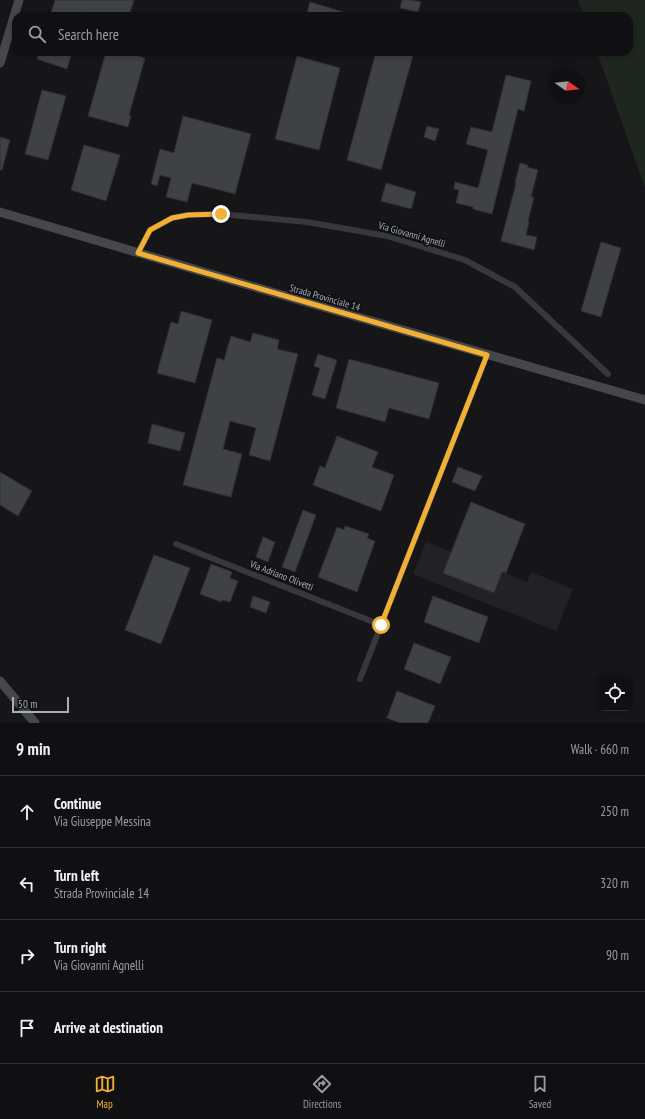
<!DOCTYPE html>
<html lang="en">
<head>
<meta charset="utf-8">
<style>
  :root { --surface:#101012; --page:#1e1e20; --text:#f1f3f6; --muted:#9c9d9f; --line:#303032; --accent:#f2b134 }
  body { margin:0; font-family:"PT Sans Narrow",sans-serif; background:var(--page); color:var(--text) }
  .controls { position:absolute; right:12px; bottom:12px; display:grid; overflow:hidden; border-radius:8px; box-shadow:0 2px 6px #0003 }
  .controls button { width:36px; height:36px; display:grid; place-items:center; padding:0; border:0; border-bottom:1px solid var(--line); background:var(--surface); color:var(--text); font:20px sans-serif }
  .compass { position:absolute; left:549px; top:68px; width:36px; height:36px; border-radius:50%; background:var(--surface); box-shadow:0 2px 6px #0003; rotate:105deg }
  .scale { position:absolute; left:12px; bottom:10px; width:57px; box-sizing:border-box; padding-left:4px; border:2px solid #a8adb8; border-top:0; font-size:11px; line-height:14px; white-space:nowrap; color:#a8adb8; -webkit-text-stroke:3px #111113; paint-order:stroke }
  .stop { position:absolute; width:12px; height:12px; margin:-9px; border:3px solid #f2b134; border-radius:50%; background:#fff }
  .stop.end { background:#f2b134; border-color:#fff; box-shadow:0 1px 4px #0008 }
  .list { margin:0; padding:0; list-style:none }
  h2 { display:flex; justify-content:space-between; align-items:center; height:52px; margin:0; padding:0 16px; font-size:17px }
  h2 small { font-size:13px; font-weight:400; color:var(--muted) }
  .list li { display:grid; grid-template-columns:26px 1fr auto; gap:12px; align-items:center; box-sizing:border-box; height:72px; padding:0 16px; border-top:1px solid var(--line) }
  .list b { display:block; font-size:15px; white-space:nowrap }
  .list p { margin:0; font-size:13px; white-space:nowrap; color:var(--muted) }
  .list em { font-size:13px; font-style:normal; color:var(--muted) }
  .icon { flex:none; width:22px; height:22px; fill:none; stroke:currentColor; stroke-width:2; stroke-linecap:round; stroke-linejoin:round }
  .map { position:relative; flex:none; width:645px; height:723px; overflow:hidden }
  .search { position:absolute; background:var(--surface); box-shadow:0 2px 6px #0003; left:12px; right:12px; top:12px; height:44px; display:flex; align-items:center; gap:10px; box-sizing:border-box; padding:0 14px; border-radius:12px; color:var(--muted); font-size:15px }
  .sheet { height:340px; background:var(--surface) }
  nav { display:flex; justify-content:space-around; align-items:center; box-sizing:border-box; height:56px; border-top:1px solid var(--line); background:var(--surface); font-size:11px; color:var(--muted) }
  nav a { display:grid; justify-items:center; gap:2px }
  nav .on { color:var(--accent) }
  .map>svg:first-child { display:block }
  .built { fill:#222225 }
  .green { fill:#1e261f }
  .building { fill:#404145; stroke:#303034 }
  .lines { fill:none; stroke-linecap:round; stroke-linejoin:round }
  .street { stroke:#37383d; stroke-width:6 }
  .secondary { stroke:#45474d; stroke-width:9 }
  .route { stroke:#f2b134; stroke-width:5 }
  .labels { text-anchor:middle; stroke-width:4; stroke-linejoin:round; paint-order:stroke }
  .street-label { font-size:10px; fill:#a8adb8; stroke:#111113 }
</style>
</head>
<body>
<div class="map">
<svg width="645" height="723" viewBox="0 0 645 723">
  <rect width="100%" height="100%" fill="#161618"/>
  <path class="built" d="M426,542L527,582L531,572L573,589L556,631L413,574Z"/>
  <path class="green" d="M578,0H645V188L597,52H629V16H584Z"/>
  <g class="building">
    <path d="M55,0H134L129,16H96L84,12L83,16H50Z"/>
    <path d="M402,0H412L421,2L418,12L400,8Z"/>
    <path d="M310,2L350,14V16H306Z"/>
    <path d="M39,52H72L67,69L37,59Z"/>
    <path d="M106,52H126L145,58L129,115L131,116L128,127L88,116Z"/>
    <path d="M376,52H414L381,170L347,160Z"/>
    <path d="M297,56L340,68L319,150L275,139Z"/>
    <path d="M506,75L531,81L524,111L518,109L492,214L473,209V207L456,203L459,190L454,189L455,182L478,188L488,150L466,144L471,127L492,132Z"/>
    <path d="M42,90L66,96L48,160L25,154Z"/>
    <path d="M183,116L251,134L235,194L192,183L187,202L166,197L171,178L160,175L157,186L151,184L160,149L174,153Z"/>
    <path d="M427,126L439,129L435,141L424,137Z"/>
    <path d="M0,137L10,140L2,170H0Z"/>
    <path d="M84,145L120,155L106,201L71,190Z"/>
    <path d="M520,163L528,165L527,167L538,170L531,197H534L528,221L529,222L526,235L537,237L534,250L501,241L516,183H515Z"/>
    <path d="M386,183L416,192L411,209L381,201Z"/>
    <path d="M601,242L621,248L601,317L581,311Z"/>
    <path d="M181,311L212,320L195,383L157,373L171,322L178,324Z"/>
    <path d="M253,333L279,340L277,349L298,354L270,461L249,455L256,428L230,421L223,449L242,454L231,497L183,485L217,358L224,360L231,336L250,342Z"/>
    <path d="M318,354L337,360L325,399L312,395L320,368L314,366Z"/>
    <path d="M349,359L439,383L429,419L389,408L385,422L336,408Z"/>
    <path d="M152,424L185,433L180,451L148,443Z"/>
    <path d="M337,436L378,452L372,467L394,475L381,511L313,485L320,466L325,468Z"/>
    <path d="M458,467L482,476L475,491L452,482Z"/>
    <path d="M0,472L32,491L18,516L0,505Z"/>
    <path d="M471,502L525,524L506,573L502,572L494,593L443,573Z"/>
    <path d="M303,510L316,515L295,572L282,567Z"/>
    <path d="M345,526L369,534L367,538L375,541L357,592L318,577L337,527L344,530Z"/>
    <path d="M263,537L275,542L268,562L256,557Z"/>
    <path d="M154,555L190,568L161,644L125,630Z"/>
    <path d="M211,564L232,572L230,578L238,581L230,602L222,600L221,602L200,594Z"/>
    <path d="M253,596L270,602L266,613L250,607Z"/>
    <path d="M433,596L488,617L479,643L424,622Z"/>
    <path d="M414,643L451,657L440,684L404,669Z"/>
    <path d="M397,691L435,706L428,723H400L387,718Z"/>
  </g>
  <g class="lines">
    <g class="street">
      <path d="M138,253L150,230L172,218L188,215L221,214L307,222L387,236L465,260L515,287L608,374"/>
      <path d="M176,544L381,625"/>
      <path d="M360,679L487,355"/>
    </g>
    <g class="secondary">
      <path d="M0,63L19,0"/>
      <path d="M0,212L299,300L645,400"/>
      <path d="M0,681L35,723"/>
    </g>
  </g>
  <g class="lines">
    <path class="route" d="M221,214L188,215L172,218L150,230L138,253L487,355L381,625"/>
  </g>
  <g class="labels">
    <g class="street-label">
      <text transform="translate(412 234) rotate(16)" y="4">Via Giovanni Agnelli</text>
      <text transform="translate(325 297) rotate(16)" y="4">Strada Provinciale 14</text>
      <text transform="translate(282 575) rotate(21)" y="4">Via Adriano Olivetti</text>
    </g>
  </g>
</svg>
<div class="controls">
<button><svg class="icon" aria-label="locate" viewBox="0 0 24 24"><circle cx="12" cy="12" r="6"/><path d="M12 2v4M12 18v4M2 12h4M18 12h4"/></svg></button>
</div>
<svg class="compass" viewBox="-18 -18 36 36"><path d="M0-13l5 13h-10z" fill="#e53935"/><path d="M0 13l5-13h-10z" fill="#9c9d9f"/></svg>
<div class="scale">50 m</div>
<div class="stop" style="left:381px;top:625px"></div>
<div class="stop end" style="left:221px;top:214px"></div>
<div class="search"><svg class="icon" aria-label="search" viewBox="0 0 24 24"><circle cx="10" cy="10" r="6"/><path d="M15 15l6 6"/></svg>Search here</div>
</div>
<section class="sheet">
<h2>9 min<small>Walk · 660 m</small></h2>
<ul class="list">
<li><svg class="icon" aria-label="ahead" viewBox="0 0 24 24"><path d="M12 20V5M6 11l6-6 6 6"/></svg><div><b>Continue</b><p>Via Giuseppe Messina</p></div><em>250 m</em></li>
<li><svg class="icon" aria-label="left" viewBox="0 0 24 24"><path d="M17 20v-9H6M10 6l-5 5 5 5"/></svg><div><b>Turn left</b><p>Strada Provinciale 14</p></div><em>320 m</em></li>
<li><svg class="icon" aria-label="right" viewBox="0 0 24 24"><path d="M7 20v-9h11M14 6l5 5-5 5"/></svg><div><b>Turn right</b><p>Via Giovanni Agnelli</p></div><em>90 m</em></li>
<li><svg class="icon" aria-label="arrive" viewBox="0 0 24 24"><path d="M6 21V4h12l-3 4 3 4H6"/></svg><div><b>Arrive at destination</b></div></li>
</ul>
</section>
<nav>
<a class="on"><svg class="icon" aria-label="map" viewBox="0 0 24 24"><path d="M3 6l6-2 6 2 6-2v14l-6 2-6-2-6 2zM9 4v14M15 6v14"/></svg>Map</a>
<a><svg class="icon" aria-label="directions" viewBox="0 0 24 24"><path d="M12 3l9 9-9 9-9-9zM9 14v-3h6M13 9l2 2-2 2"/></svg>Directions</a>
<a><svg class="icon" aria-label="saved" viewBox="0 0 24 24"><path d="M7 4h10v16l-5-4-5 4z"/></svg>Saved</a>
</nav>
</body>
</html>
